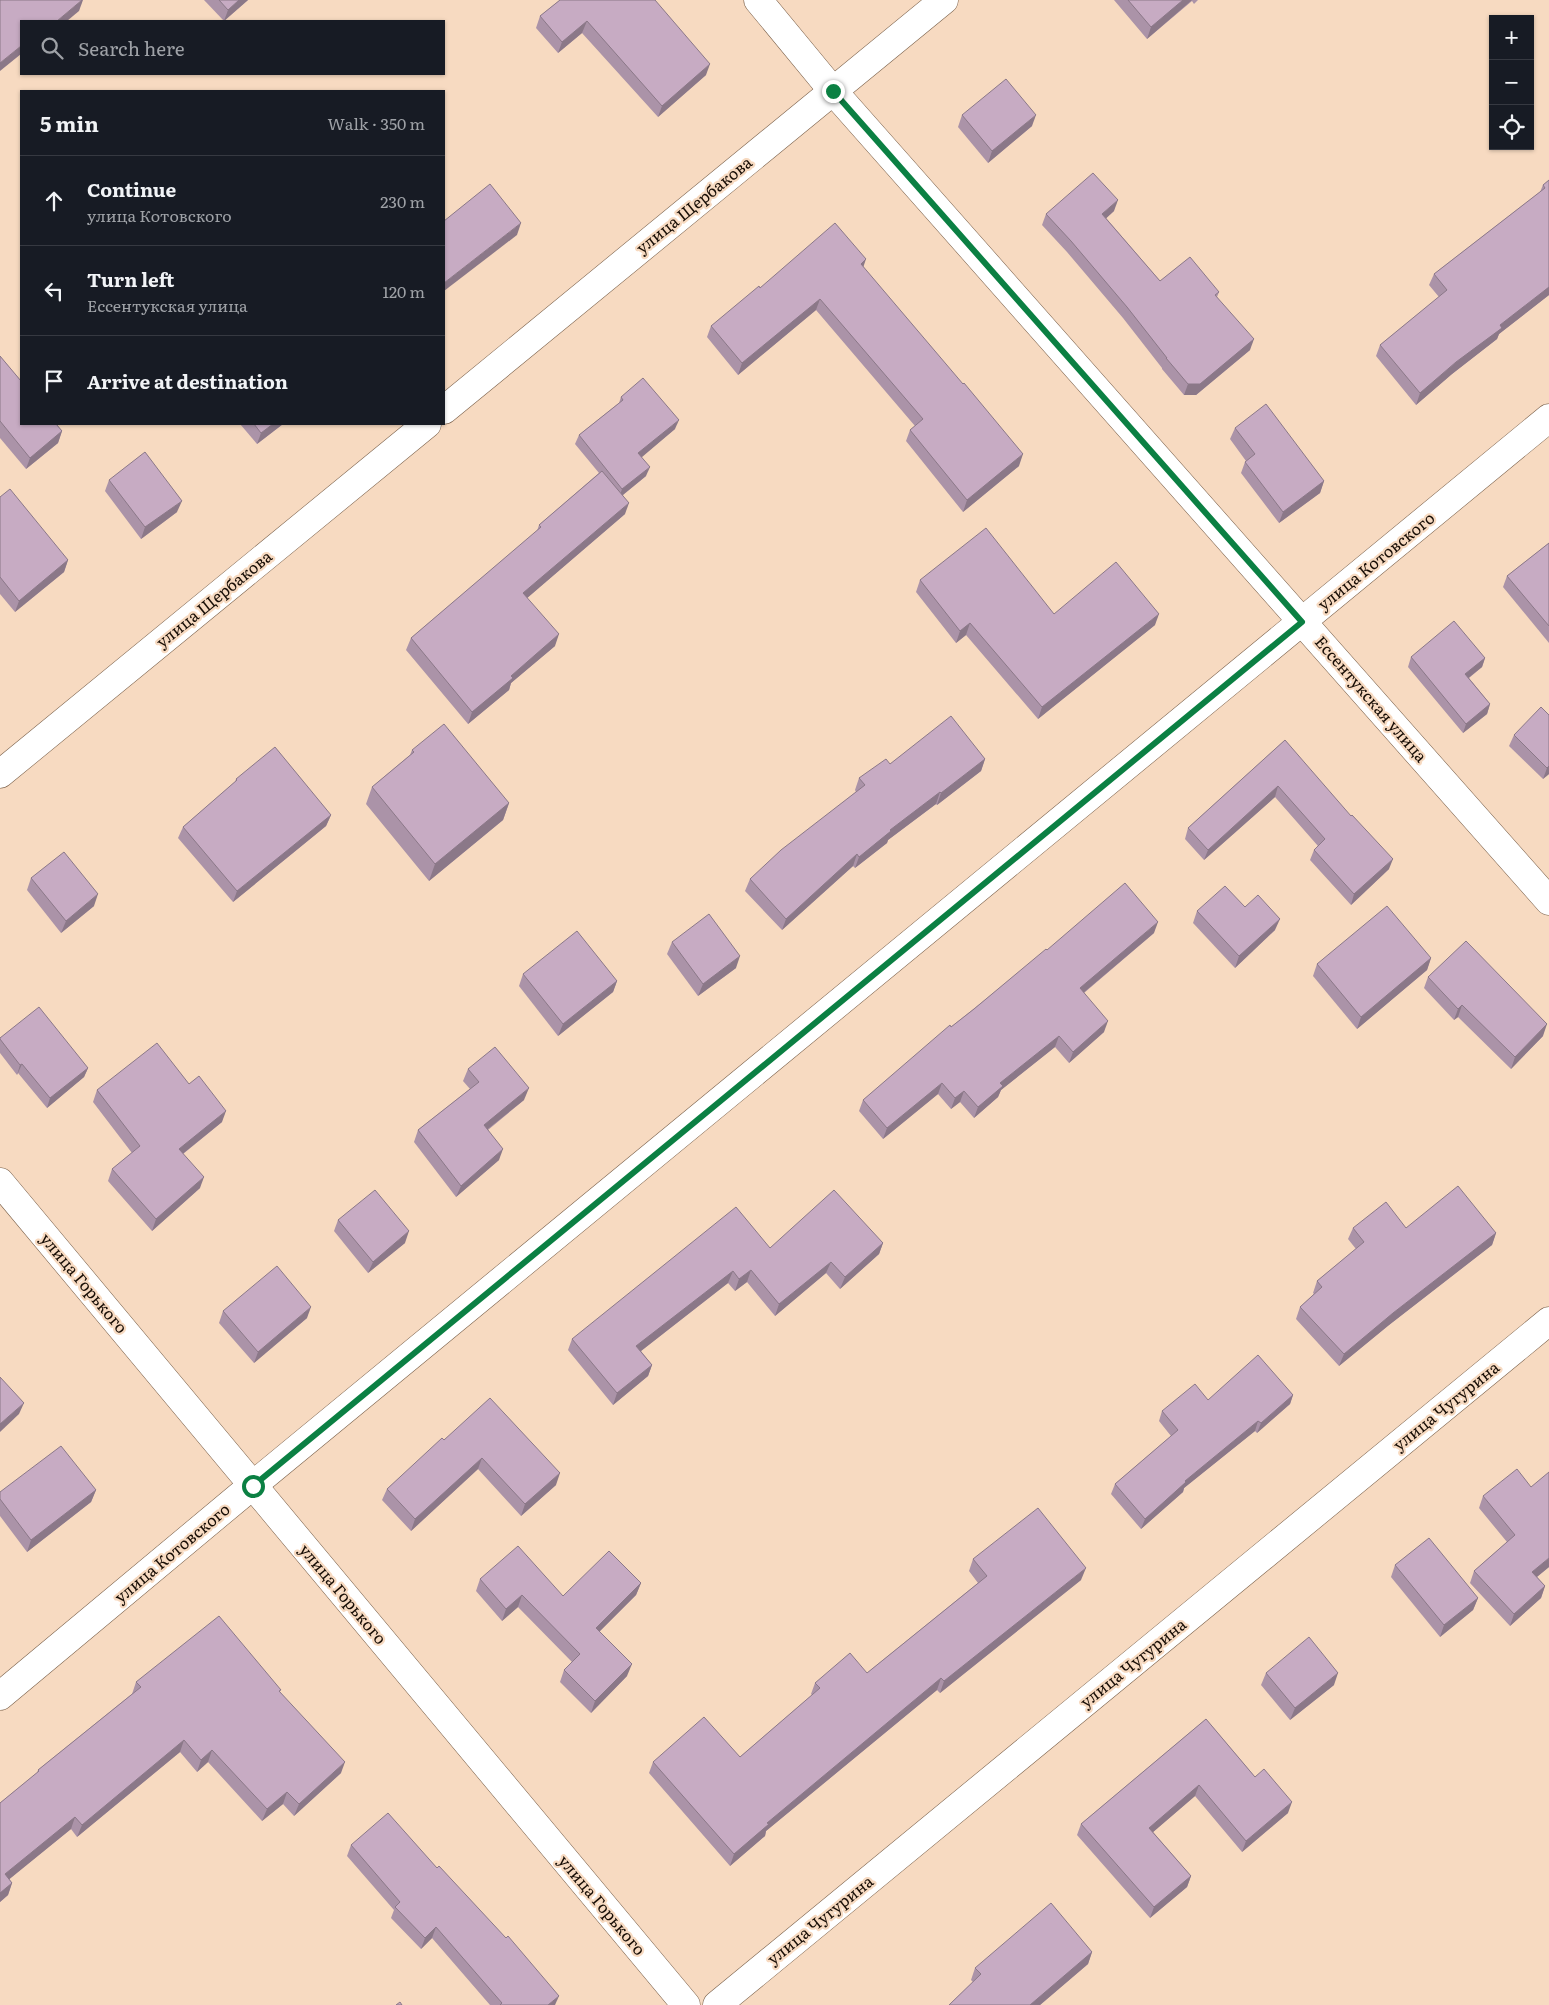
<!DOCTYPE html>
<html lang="en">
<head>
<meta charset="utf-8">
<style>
  :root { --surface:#171b24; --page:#20242c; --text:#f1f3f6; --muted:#9ea1a6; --line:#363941 }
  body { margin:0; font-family:Literata,serif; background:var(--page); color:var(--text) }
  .controls { position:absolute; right:15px; top:15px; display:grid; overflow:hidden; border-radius:0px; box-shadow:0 1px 4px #0004 }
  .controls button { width:45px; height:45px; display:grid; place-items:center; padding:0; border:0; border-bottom:1px solid var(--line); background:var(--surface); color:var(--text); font:25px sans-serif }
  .stop { position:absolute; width:15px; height:15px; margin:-11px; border:4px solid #0b8043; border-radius:50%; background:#fff }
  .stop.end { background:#0b8043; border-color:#fff; box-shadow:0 1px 5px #0008 }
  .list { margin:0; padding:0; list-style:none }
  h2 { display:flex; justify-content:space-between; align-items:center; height:65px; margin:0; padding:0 20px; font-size:21px }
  h2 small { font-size:16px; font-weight:400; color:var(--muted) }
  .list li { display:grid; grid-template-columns:32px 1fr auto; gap:15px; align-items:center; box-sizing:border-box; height:90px; padding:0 20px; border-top:1px solid var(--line) }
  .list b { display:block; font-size:19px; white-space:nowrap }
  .list p { margin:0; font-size:16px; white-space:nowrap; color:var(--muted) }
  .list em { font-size:16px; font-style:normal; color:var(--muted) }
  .icon { flex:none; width:28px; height:28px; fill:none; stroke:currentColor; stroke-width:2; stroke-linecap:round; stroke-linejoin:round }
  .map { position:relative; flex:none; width:1549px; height:2005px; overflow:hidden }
  .search { position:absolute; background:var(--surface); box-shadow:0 1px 4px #0004; left:20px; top:20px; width:425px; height:55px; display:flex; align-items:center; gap:12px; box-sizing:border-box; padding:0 18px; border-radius:0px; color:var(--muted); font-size:19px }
  .panel { position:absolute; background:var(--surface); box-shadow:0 1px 4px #0004; left:20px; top:90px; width:425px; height:335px; border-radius:0px }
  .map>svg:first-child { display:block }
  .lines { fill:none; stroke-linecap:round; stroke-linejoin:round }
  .minor-casing { stroke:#7a604a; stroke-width:29 }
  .minor { stroke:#fff; stroke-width:28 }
  .wall { fill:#ab93a8 }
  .shaded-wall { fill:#8b7888 }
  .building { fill:#c7abc3; stroke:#8b7888 }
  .route { stroke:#0b8043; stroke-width:6 }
  .labels { text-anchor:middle; stroke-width:4.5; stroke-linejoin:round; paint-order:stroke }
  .street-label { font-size:16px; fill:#170d05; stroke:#f7dac1 }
</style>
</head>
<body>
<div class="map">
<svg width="1549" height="2005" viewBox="0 0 1549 2005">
  <rect width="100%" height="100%" fill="#f7dac1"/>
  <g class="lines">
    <defs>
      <g id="minor">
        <path d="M758,0L833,91L1549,901"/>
        <path d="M444,410L944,0"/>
        <path d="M0,774L427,424"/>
        <path d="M0,1182L686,2005"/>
        <path d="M0,1696L253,1485L1549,418"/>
        <path d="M717,2005L1549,1321"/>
      </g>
    </defs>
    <use href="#minor" class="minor-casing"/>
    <use href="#minor" class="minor"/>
  </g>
  <g class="wall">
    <path d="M204,0H248L224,21Z"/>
    <path d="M560,0L706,75L658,117L582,33L558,53L536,28L540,16Z"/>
    <path d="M1114,0H1198L1194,4L1192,1L1147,39Z"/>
    <path d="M962,115L1032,126L988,163L958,127Z"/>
    <path d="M1549,180V295L1499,334L1497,339L1452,374L1416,405L1376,356L1380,345L1439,297L1429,285L1434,274L1540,192L1543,185Z"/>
    <path d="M1114,211L1106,218L1160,281L1219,292L1217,297L1250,350L1196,395H1184L1162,369V368L1123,318L1067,252L1042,225L1046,214Z"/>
    <path d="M863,267L1019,466L963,512L906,441L910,430L915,426L816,310L738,375L707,337L711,326L760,288Z"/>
    <path d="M0,356L62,431L58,443L26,469L0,438Z"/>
    <path d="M621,397L675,429L641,457L646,476L623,495L625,514L527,598L555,646L511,683L509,690L468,724L406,650L411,638L537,531L539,525L599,473L575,444L579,435L619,403Z"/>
    <path d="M240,424H283L257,444Z"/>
    <path d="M1235,428L1324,481L1320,493L1279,523L1241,473L1245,462L1246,461L1230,439Z"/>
    <path d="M109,480L177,512L141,539L105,491Z"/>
    <path d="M0,497L68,560L64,572L15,612L0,594Z"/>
    <path d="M1549,543V643L1503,587L1507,576Z"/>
    <path d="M920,580L1054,614L1155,625L1038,719L966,635L956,643L916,592Z"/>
    <path d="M1411,657L1485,658L1482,667L1469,678L1490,704L1487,714L1463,733L1408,667Z"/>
    <path d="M1549,715V774L1543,779L1509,746L1514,735Z"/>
    <path d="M1285,740L1389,869L1351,905L1310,860L1314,850L1318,846L1275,797L1204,860L1185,839L1188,828Z"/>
    <path d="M412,750L509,803L503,820L429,881L366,804L372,787L410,755Z"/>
    <path d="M985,759L981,771L937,805L936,804L888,840L887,843L855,868L853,866L782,930L745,891L750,879L856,792L855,790L859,778L890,764Z"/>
    <path d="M236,779L331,815L326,826L233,902L178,838L183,827L235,782Z"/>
    <path d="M31,878L94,906L61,933L27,890Z"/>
    <path d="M1245,907L1275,930L1235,968L1193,923L1197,911Z"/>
    <path d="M1154,933L1084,993L1104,1032L1069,1063L1055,1047L1001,1090L998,1097L974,1118L960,1102L951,1109L938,1094L883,1139L859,1111L863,1100L951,1027L1047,950Z"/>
    <path d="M672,942L736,968L698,996L667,954Z"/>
    <path d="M1431,958L1427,970L1357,1029L1313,976L1317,964Z"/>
    <path d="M523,974L617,981L613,992L558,1036L519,986Z"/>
    <path d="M1428,977L1543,1036L1511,1069L1458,1017L1454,1020L1424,988Z"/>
    <path d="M0,1038L88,1068L84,1077L47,1108L18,1073L17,1075L0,1053Z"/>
    <path d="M468,1069L524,1100L488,1130L499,1160L456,1197L414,1142L418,1130L470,1089L463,1081Z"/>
    <path d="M189,1084L222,1122L183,1154L200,1188L152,1231L108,1181L112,1169L132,1153L93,1102L97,1090Z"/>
    <path d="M338,1220L405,1243L368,1273L334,1231Z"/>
    <path d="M1353,1228H1406L1496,1233L1492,1245L1389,1325L1339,1366L1296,1319L1300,1307L1314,1294L1313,1293L1317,1281L1356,1249L1348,1239Z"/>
    <path d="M883,1243L879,1254L840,1289L826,1273L775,1316L747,1282L735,1291L728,1283L641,1351L652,1365L648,1376L613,1405L568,1350L572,1339L770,1248Z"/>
    <path d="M223,1311L307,1318L254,1363L219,1323Z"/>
    <path d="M1293,1395L1290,1404L1257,1433L1255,1431L1184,1488L1183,1492L1141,1529L1111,1494L1115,1484L1171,1436L1159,1421L1162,1411L1208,1400Z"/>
    <path d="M444,1440L556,1485L521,1516L478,1469L411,1531L382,1500L387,1489Z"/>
    <path d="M96,1490L91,1502L27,1552L0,1516V1492Z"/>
    <path d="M1483,1496L1549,1567L1537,1577L1545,1586L1541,1598L1510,1626L1470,1583L1474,1571L1507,1542L1479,1508Z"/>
    <path d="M973,1559L1081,1580L940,1693L937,1690L766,1831L765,1836L730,1866L649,1773L653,1762L740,1757L812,1695L811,1694L815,1683L867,1673L978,1583L969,1571Z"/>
    <path d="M1395,1565L1478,1598L1473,1610L1440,1637L1391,1577Z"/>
    <path d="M480,1579L563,1596L641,1583L636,1595L599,1632L627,1676L591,1713L560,1682L564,1670L572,1662L518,1607L502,1621L476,1591Z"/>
    <path d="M1266,1673L1334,1685L1290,1720L1261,1685Z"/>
    <path d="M136,1682L280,1692L341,1773L294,1816L283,1804L262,1821L208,1762L197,1772L180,1752L77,1837L71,1829L9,1879L12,1883L8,1895L0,1902V1803L37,1773L38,1770L132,1694Z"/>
    <path d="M1206,1719L1255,1777L1288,1813L1242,1852L1195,1796L1153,1832L1191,1876L1187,1887L1150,1918L1077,1835L1081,1824Z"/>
    <path d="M351,1845L555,2005H490L432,1938L421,1949L391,1918L394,1910L347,1856Z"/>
    <path d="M1092,1952L1088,1964L1040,2005H949L973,1982L971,1980L975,1968Z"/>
  </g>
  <g class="shaded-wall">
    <path d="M82,0H83L79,11L67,21H57Z"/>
    <path d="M239,0H248L224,21L228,10Z"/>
    <path d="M1183,0H1192L1147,39L1151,27Z"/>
    <path d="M587,21L582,33L558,53L562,42Z"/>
    <path d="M21,46V54L0,71V63Z"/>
    <path d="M710,64L706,75L658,117L662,106Z"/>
    <path d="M1036,115L1032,126L988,163L992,151Z"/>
    <path d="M1118,200L1114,211L1099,225L1102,214Z"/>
    <path d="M521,223L517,235L444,291V283Z"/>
    <path d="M866,259L862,271L861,264Z"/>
    <path d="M1549,287V295L1499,334L1497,339L1452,374L1416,405L1420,393L1500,325Z"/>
    <path d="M820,299L816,310L738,375L742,363Z"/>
    <path d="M1254,339L1250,350L1196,395H1184L1188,384Z"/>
    <path d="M679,420L675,429L635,463L638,453Z"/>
    <path d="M273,424H283L257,444L261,433Z"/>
    <path d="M62,431L58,443L26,469L30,458Z"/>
    <path d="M1023,454L1019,466L963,512L967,500Z"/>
    <path d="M650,467L646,476L619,498L622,489Z"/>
    <path d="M1324,481L1320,493L1279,523L1283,512Z"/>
    <path d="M182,501L177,512L141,539L145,527Z"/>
    <path d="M629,503L625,514L519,605L523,593Z"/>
    <path d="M68,560L64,572L15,612L19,601Z"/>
    <path d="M1159,614L1155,625L1038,719L1042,707Z"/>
    <path d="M970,623L966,635L956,643L960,631Z"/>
    <path d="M559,634L555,646L511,683L509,690L468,724L472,712L511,676Z"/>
    <path d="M1485,658L1482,667L1462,683L1465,674Z"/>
    <path d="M1490,704L1487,714L1463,733L1466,724Z"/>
    <path d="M985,759L981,771L937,805L941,793Z"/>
    <path d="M1549,766V774L1543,779L1547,768Z"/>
    <path d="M1278,786L1275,797L1204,860L1208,850Z"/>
    <path d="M940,792L936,804L888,840L887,843L855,868L859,857L890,830Z"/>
    <path d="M509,803L503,820L429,881L435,864Z"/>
    <path d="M331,815L326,826L233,902L237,891Z"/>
    <path d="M857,854L853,866L782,930L786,919Z"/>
    <path d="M1393,859L1389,869L1351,905L1354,894Z"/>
    <path d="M98,894L94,906L61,933L66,921Z"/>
    <path d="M1280,919L1275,930L1235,968L1239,956Z"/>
    <path d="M1158,922L1154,933L1076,999L1080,988Z"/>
    <path d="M740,956L736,968L698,996L703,984Z"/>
    <path d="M1431,958L1427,970L1357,1029L1361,1017Z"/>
    <path d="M617,981L613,992L558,1036L563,1024Z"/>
    <path d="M1462,1005L1458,1017L1454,1020L1458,1009Z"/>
    <path d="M1108,1021L1104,1032L1069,1063L1073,1052Z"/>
    <path d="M1547,1024L1543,1036L1511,1069L1515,1057Z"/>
    <path d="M1059,1036L1055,1047L1001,1090L998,1097L974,1118L978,1107L1000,1083Z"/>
    <path d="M22,1064L18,1073L17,1075L20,1065Z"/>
    <path d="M88,1068L84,1077L47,1108L50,1098Z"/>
    <path d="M942,1083L938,1094L883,1139L887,1128Z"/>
    <path d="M529,1088L524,1100L479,1136L484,1125Z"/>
    <path d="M964,1091L960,1102L951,1109L955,1098Z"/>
    <path d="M226,1111L222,1122L175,1160L179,1149Z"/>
    <path d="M503,1149L499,1160L456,1197L461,1186Z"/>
    <path d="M204,1177L200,1188L152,1231L156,1219Z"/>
    <path d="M409,1231L405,1243L368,1273L373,1262Z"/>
    <path d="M1496,1233L1492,1245L1389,1325L1339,1366L1344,1354L1393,1313Z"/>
    <path d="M883,1243L879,1254L840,1289L845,1277Z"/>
    <path d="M831,1262L826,1273L775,1316L779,1304Z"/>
    <path d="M751,1270L747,1282L735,1291L739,1279Z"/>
    <path d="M733,1271L728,1283L632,1358L636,1346Z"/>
    <path d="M311,1307L307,1318L254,1363L258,1352Z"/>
    <path d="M652,1365L648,1376L613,1405L617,1393Z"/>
    <path d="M1293,1395L1290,1404L1257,1433L1261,1423Z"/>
    <path d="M24,1403L19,1414L0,1432V1424Z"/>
    <path d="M1258,1421L1255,1431L1184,1488L1183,1492L1141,1529L1145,1519L1185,1481Z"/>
    <path d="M482,1458L478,1469L411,1531L415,1519Z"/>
    <path d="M560,1473L556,1485L521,1516L525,1504Z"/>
    <path d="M96,1490L91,1502L27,1552L31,1540Z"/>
    <path d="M1549,1558V1567L1528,1584L1532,1572Z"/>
    <path d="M1086,1568L1081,1580L940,1693L944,1681Z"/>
    <path d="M641,1583L636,1595L591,1640L596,1628Z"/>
    <path d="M1545,1586L1541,1598L1510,1626L1514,1614Z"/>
    <path d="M522,1595L518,1607L502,1621L506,1609Z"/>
    <path d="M1478,1598L1473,1610L1440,1637L1444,1625Z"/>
    <path d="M632,1664L627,1676L591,1713L595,1701Z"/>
    <path d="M1338,1673L1334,1685L1290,1720L1295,1708Z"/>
    <path d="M941,1678L937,1690L766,1831L765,1836L730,1866L734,1854L767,1823Z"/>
    <path d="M184,1740L180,1752L77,1837L82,1825Z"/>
    <path d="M212,1750L208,1762L197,1772L201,1760Z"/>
    <path d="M345,1762L341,1773L294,1816L299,1804Z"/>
    <path d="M1199,1785L1195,1796L1145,1839L1149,1828Z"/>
    <path d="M287,1792L283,1804L262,1821L267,1809Z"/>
    <path d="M1292,1802L1288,1813L1242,1852L1246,1841Z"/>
    <path d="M75,1817L71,1829L1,1886L5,1874Z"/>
    <path d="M1191,1876L1187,1887L1150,1918L1154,1907Z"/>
    <path d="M12,1883L8,1895L0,1902V1893Z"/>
    <path d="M436,1927L432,1938L421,1949L425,1938Z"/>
    <path d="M1092,1952L1088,1964L1040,2005H1030Z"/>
    <path d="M559,1996L555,2005H548Z"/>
  </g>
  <g class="building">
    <path d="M0,0H82L57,21H21V46L0,63Z"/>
    <path d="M219,0H239L228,10Z"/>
    <path d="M560,0H655L710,64L662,106L587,21L562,42L540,16Z"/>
    <path d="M1128,0H1183L1151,27Z"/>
    <path d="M1006,79L1036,115L992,151L962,115Z"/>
    <path d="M1093,173L1118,200L1102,214L1160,281L1190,257L1219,292L1215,295L1254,339L1200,384H1188L1166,358H1167L1127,307L1071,241L1046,214Z"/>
    <path d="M1549,180V287L1500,325L1502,328L1456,362L1420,393L1380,345L1447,290L1434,274L1545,188L1543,185Z"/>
    <path d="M490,184L521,223L444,283V221Z"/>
    <path d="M835,223L866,259L861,264L963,384L964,383L1023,454L967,500L910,430L923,419L820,299L742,363L711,326L759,286L760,288Z"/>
    <path d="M0,356L21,381V424H56L62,431L30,458L0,421Z"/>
    <path d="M643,378L679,420L638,453L650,467L622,489L579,435L623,400L621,397Z"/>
    <path d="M1266,404L1324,481L1283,512L1245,462L1255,454L1235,428Z"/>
    <path d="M254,424H273L261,433Z"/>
    <path d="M145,452L182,501L145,527L109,480Z"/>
    <path d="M602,471L629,503L523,593L559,634L511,676L513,678L472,712L411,638L541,527L539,525Z"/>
    <path d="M10,489L68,560L19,601L0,577V497Z"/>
    <path d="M986,528L1054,614L1116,562L1159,614L1042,707L970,623L960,631L920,580Z"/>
    <path d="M1549,543V626L1507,576Z"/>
    <path d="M1454,621L1485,658L1465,674L1490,704L1466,724L1411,657Z"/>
    <path d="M1541,707L1549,715V766L1547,768L1514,735Z"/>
    <path d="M951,716L985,759L941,793L940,792L890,830L891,831L859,857L857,854L786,919L750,879L781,850L865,785L859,778L886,759L890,764Z"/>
    <path d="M444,724L509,803L435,864L372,787L414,752L412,750Z"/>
    <path d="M1285,740L1351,816L1352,815L1393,859L1354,894L1314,850L1325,839L1278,786L1208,850L1188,828Z"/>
    <path d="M275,747L331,815L237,891L183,827L237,780L236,779Z"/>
    <path d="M64,852L98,894L66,921L31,878Z"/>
    <path d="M1125,883L1158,922L1080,988L1108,1021L1073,1052L1059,1036L1000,1083L1003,1086L978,1107L964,1091L955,1098L942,1083L887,1128L863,1100L950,1025L951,1027L974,1009L1046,949L1047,950Z"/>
    <path d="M1225,886L1245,907L1258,895L1280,919L1239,956L1197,911Z"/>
    <path d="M1387,906L1431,958L1361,1017L1317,964Z"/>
    <path d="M709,914L740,956L703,984L672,942Z"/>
    <path d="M577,931L617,981L563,1024L523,974Z"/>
    <path d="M1466,941L1547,1024L1515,1057L1462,1005L1458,1009L1428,977Z"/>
    <path d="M39,1007L88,1068L50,1098L22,1064L20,1065L0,1039V1038Z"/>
    <path d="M157,1043L189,1084L199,1076L226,1111L179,1149L204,1177L156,1219L112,1169L140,1146L97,1090Z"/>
    <path d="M495,1047L529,1088L484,1125L503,1149L461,1186L418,1130L479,1082L468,1069Z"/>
    <path d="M1458,1186L1496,1233L1393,1313L1344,1354L1300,1307L1322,1287L1317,1281L1364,1242L1353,1228L1386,1202L1406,1228Z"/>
    <path d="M375,1190L409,1231L373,1262L338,1220Z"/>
    <path d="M834,1190L883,1243L845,1277L831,1262L779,1304L751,1270L739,1279L733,1271L636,1346L652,1365L617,1393L572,1339L736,1207L770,1248Z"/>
    <path d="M277,1266L311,1307L258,1352L223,1311Z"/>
    <path d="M1258,1355L1293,1395L1261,1423L1258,1421L1185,1481L1186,1482L1145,1519L1115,1484L1178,1430L1162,1411L1195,1384L1208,1400Z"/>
    <path d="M0,1377L24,1403L0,1424Z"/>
    <path d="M490,1398L560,1473L525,1504L482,1458L415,1519L387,1489L442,1438L444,1440Z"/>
    <path d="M61,1446L96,1490L31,1540L0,1499V1492Z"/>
    <path d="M1517,1469L1531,1487L1549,1472V1558L1532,1572L1545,1586L1514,1614L1474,1571L1515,1535L1483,1496Z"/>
    <path d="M1038,1508L1086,1568L944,1681L941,1678L767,1823L769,1824L734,1854L653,1762L704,1717L740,1757L820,1688L815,1683L850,1653L867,1673L987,1576L973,1559Z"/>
    <path d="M1429,1538L1478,1598L1444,1625L1395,1565Z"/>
    <path d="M518,1546L563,1596L609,1551L641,1583L596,1628L632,1664L595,1701L564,1670L580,1654L522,1595L506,1609L480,1579Z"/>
    <path d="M219,1616L281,1690L279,1691L345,1762L299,1804L287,1792L267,1809L212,1750L201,1760L184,1740L82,1825L75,1817L5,1874L12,1883L0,1893V1803L39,1771L38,1770L141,1687L136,1682Z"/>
    <path d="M1309,1637L1338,1673L1295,1708L1266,1673Z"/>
    <path d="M1206,1719L1255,1777L1264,1769L1292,1802L1246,1841L1199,1785L1149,1828L1191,1876L1154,1907L1081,1824Z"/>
    <path d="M388,1813L437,1868L439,1866L506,1938L508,1936L559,1996L548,2005H500L502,2003L436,1927L425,1938L395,1907L400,1902L351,1845Z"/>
    <path d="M1051,1903L1092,1952L1030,2005H949L981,1974L975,1968Z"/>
    <path d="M400,2002L402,2005H396Z"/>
  </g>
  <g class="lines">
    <path class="route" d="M253,1486L1302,622L833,91"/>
  </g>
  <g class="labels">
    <g class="street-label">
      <text transform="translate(694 205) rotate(-39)" y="6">улица Щербакова</text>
      <text transform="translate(1376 561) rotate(-39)" y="6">улица Котовского</text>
      <text transform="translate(214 599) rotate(-39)" y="6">улица Щербакова</text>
      <text transform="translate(1371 699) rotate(49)" y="6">Ессентукская улица</text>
      <text transform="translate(84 1283) rotate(50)" y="6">улица Горького</text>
      <text transform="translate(1446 1406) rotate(-39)" y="6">улица Чугурина</text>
      <text transform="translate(172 1553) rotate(-40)" y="6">улица Котовского</text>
      <text transform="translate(343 1594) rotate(50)" y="6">улица Горького</text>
      <text transform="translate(1133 1663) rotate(-39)" y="6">улица Чугурина</text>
      <text transform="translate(602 1905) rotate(50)" y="6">улица Горького</text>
      <text transform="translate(820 1920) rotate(-39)" y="6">улица Чугурина</text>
    </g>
  </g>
</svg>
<div class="controls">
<button>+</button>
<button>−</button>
<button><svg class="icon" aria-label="locate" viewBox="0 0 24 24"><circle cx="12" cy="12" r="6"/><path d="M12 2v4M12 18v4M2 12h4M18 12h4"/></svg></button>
</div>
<div class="stop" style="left:253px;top:1486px"></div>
<div class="stop end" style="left:833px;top:91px"></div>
<div class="search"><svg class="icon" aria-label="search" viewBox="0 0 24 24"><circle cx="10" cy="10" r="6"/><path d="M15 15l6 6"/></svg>Search here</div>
<section class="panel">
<h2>5 min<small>Walk · 350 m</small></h2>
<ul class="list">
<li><svg class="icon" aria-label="ahead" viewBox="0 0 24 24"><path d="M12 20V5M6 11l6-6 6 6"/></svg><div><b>Continue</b><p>улица Котовского</p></div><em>230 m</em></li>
<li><svg class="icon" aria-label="left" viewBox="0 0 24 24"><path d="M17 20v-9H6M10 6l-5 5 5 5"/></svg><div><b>Turn left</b><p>Ессентукская улица</p></div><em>120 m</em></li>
<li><svg class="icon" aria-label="arrive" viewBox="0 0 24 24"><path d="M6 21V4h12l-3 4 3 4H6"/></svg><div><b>Arrive at destination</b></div></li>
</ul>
</section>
</div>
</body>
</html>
